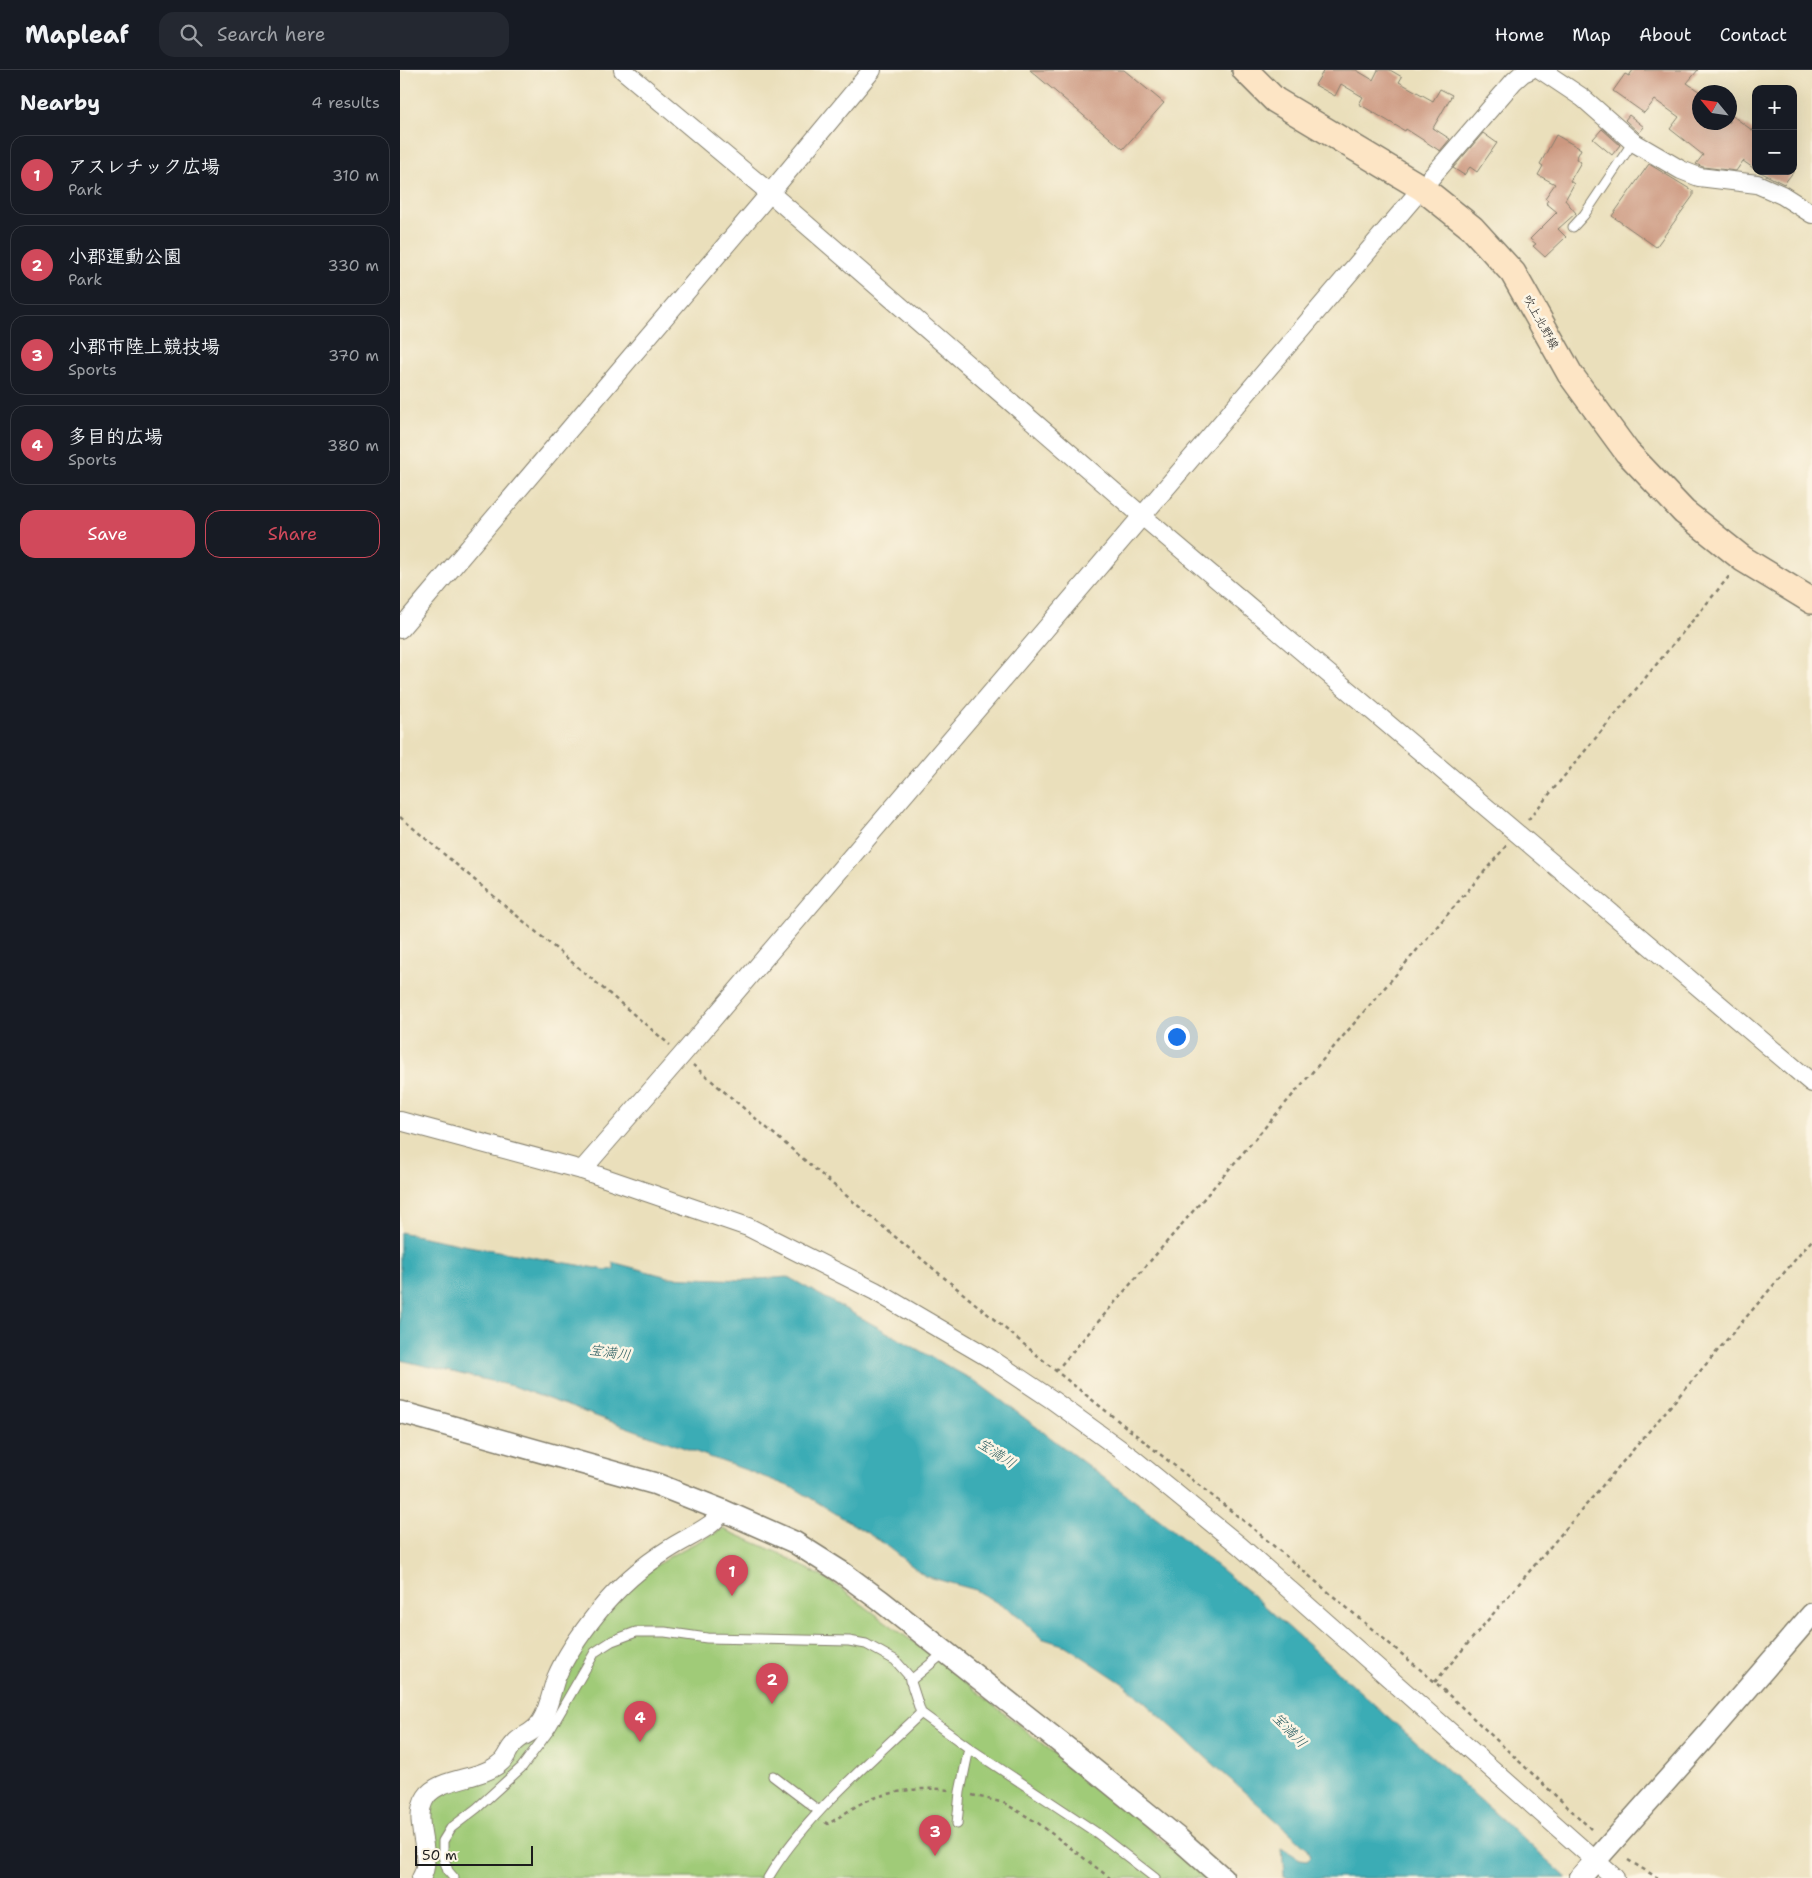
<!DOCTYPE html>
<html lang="en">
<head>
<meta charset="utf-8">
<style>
  :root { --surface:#171b24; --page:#242831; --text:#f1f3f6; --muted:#9ea1a6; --line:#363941; --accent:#d1495b }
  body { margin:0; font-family:"Shantell Sans","Klee One",sans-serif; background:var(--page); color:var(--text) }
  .controls { position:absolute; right:15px; top:15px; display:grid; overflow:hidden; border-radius:10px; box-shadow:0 5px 20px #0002 }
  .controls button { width:45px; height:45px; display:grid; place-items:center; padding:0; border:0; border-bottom:1px solid var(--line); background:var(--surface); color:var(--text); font:25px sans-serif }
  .compass { position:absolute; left:1292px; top:15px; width:45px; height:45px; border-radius:50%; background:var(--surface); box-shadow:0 5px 20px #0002; rotate:299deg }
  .scale { position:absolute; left:15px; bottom:12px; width:118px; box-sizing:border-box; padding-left:5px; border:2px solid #1c1c1c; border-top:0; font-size:14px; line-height:18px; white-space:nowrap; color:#1c1c1c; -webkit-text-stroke:4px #fcf5e5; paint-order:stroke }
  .you { position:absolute; left:776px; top:966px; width:18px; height:18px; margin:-12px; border:4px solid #fff; border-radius:50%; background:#1a73e8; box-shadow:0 0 0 8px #1a73e833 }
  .badge { display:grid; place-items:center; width:32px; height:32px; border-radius:50%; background:var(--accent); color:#fff; font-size:16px; font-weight:700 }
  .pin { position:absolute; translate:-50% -41px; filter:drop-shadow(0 1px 2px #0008) }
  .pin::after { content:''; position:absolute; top:26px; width:18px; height:15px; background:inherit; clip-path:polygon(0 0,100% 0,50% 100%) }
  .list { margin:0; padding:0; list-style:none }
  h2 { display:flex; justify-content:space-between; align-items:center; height:65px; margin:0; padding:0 20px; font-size:21px }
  h2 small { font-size:16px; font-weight:400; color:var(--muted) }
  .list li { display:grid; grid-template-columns:32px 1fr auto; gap:15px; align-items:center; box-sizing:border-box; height:80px; margin:0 10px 10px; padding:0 10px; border:1px solid var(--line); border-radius:15px }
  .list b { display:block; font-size:19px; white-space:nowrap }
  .list p { margin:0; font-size:16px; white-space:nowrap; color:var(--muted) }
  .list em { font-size:16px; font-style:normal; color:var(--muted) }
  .actions { display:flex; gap:10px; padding:15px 20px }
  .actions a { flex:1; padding:11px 0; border:1px solid var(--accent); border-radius:15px; text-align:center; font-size:18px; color:var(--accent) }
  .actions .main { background:var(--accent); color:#fff }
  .icon { flex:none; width:28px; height:28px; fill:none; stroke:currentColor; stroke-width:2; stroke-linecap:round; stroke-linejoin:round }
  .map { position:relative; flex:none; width:1412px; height:1808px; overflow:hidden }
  header { display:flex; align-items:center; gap:30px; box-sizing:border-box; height:70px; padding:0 25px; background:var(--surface); border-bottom:1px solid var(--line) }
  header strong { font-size:24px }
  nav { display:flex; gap:28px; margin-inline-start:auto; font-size:18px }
  .search { width:350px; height:45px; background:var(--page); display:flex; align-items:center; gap:12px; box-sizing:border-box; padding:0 18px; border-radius:15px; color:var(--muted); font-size:19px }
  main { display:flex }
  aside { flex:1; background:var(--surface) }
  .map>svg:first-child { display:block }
  .green { fill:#a0cb78; stroke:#5e744a }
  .water { fill:#3bacb5; stroke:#2c6468 }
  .building { fill:#cc9880 }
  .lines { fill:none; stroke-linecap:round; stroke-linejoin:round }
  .service-casing { stroke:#837e6c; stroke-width:11 }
  .minor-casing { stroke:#837e6c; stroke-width:20 }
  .tertiary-casing { stroke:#837e6c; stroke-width:24 }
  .secondary-casing { stroke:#837e6c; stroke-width:28 }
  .path { stroke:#837e6c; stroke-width:2.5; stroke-dasharray:4 4; stroke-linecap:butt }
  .service { stroke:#fff; stroke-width:9 }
  .minor { stroke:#fff; stroke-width:18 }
  .tertiary { stroke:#fff; stroke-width:21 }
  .secondary { stroke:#fde5c5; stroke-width:25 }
  .labels { text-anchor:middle; stroke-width:5; stroke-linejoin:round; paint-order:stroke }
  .street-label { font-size:12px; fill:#1c1c1c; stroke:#fcf5e5 }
  .water-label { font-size:14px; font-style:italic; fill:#2a5d61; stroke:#fcf5e5 }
</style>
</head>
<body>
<header>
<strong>Mapleaf</strong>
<div class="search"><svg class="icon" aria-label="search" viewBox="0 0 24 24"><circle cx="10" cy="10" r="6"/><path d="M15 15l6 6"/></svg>Search here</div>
<nav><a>Home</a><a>Map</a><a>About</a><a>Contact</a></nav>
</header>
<main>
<aside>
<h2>Nearby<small>4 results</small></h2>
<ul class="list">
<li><span class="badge">1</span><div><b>アスレチック広場</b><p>Park</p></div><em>310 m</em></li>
<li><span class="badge">2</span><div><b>小郡運動公園</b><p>Park</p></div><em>330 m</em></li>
<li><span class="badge">3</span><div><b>小郡市陸上競技場</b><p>Sports</p></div><em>370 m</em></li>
<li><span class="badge">4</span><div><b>多目的広場</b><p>Sports</p></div><em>380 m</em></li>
</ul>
<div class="actions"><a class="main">Save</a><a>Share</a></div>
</aside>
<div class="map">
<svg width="1412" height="1808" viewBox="0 0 1412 1808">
  <rect width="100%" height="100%" fill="#fcf5e5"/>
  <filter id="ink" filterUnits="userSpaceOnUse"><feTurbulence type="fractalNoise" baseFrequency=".02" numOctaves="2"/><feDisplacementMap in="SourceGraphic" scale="10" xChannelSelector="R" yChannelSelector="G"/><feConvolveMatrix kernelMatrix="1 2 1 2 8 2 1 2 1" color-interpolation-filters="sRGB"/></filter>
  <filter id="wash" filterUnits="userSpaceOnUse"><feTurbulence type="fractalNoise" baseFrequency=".0096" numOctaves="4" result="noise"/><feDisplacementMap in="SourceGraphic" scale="20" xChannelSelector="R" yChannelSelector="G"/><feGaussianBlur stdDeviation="1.12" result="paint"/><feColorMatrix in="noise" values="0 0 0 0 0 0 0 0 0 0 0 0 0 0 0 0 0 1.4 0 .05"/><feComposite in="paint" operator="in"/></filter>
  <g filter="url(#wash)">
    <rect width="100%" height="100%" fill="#eadfbb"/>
    <path class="green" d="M323,1459L381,1484L433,1513L531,1585L744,1755L806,1808H27L24,1741L33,1724L108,1689L181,1572L240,1506L274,1484Z"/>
    <path class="water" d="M0,1162L63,1175L207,1200L214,1199V1196L212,1192L268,1207L344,1210L388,1207L578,1313L764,1453L855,1527L1167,1808H888L884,1806L882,1778L900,1789L908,1790L911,1786L907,1778L725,1615L666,1576L641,1568L617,1545L576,1520L525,1506L480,1471L396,1419L346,1400L112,1316L0,1290Z"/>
    <g id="blocks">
      <g class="building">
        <path d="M630,0H724L764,33L723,79Z"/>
        <path d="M924,0H956L973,10L978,0H990L1002,7L999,12L1033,31L1040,19L1052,25L1033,58L1050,69L1040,81L1006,59L1005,61L959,34L963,27L941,14L935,26L915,15Z"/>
        <path d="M1233,0H1298L1287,13L1300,22V52H1330V44L1356,63V100L1343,91L1336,101L1303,97L1296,94L1303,85L1270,59L1279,47L1255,30L1244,43L1213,21L1225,4L1229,6Z"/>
        <path d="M1229,45L1244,57L1239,63L1225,50Z"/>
        <path d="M1202,59L1220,75L1212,85L1193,69Z"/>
        <path d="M1083,63L1097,73L1077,102L1070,97L1064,105L1053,98Z"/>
        <path d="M1156,65L1181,79L1176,89L1181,92L1170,111L1174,114L1165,130L1176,143L1158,159L1166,167L1145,187L1133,176L1136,174L1130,169L1157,142L1146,133L1148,130L1145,128L1155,114L1138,105L1143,96L1140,94Z"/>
        <path d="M1249,94L1293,121V126L1256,177L1212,146Z"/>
        <path d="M1358,101H1394L1384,114Z"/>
      </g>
    </g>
  </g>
  <g filter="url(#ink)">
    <use href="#blocks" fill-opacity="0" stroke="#837e6c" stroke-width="1"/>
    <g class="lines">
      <defs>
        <g id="service">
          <path d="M1173,157L1184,145L1233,72"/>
          <path d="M510,1611L545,1582"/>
          <path d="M373,1706L419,1741"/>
          <path d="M557,1754L560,1722L569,1678"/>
          <path d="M54,1808L48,1801L43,1786V1771L51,1758L77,1738L122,1697L151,1658L195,1582L212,1571L236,1562H265L307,1568L449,1571L466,1574L495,1590L509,1606L521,1643L569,1678L697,1763L755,1808"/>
          <path d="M368,1808C404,1747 470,1692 521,1643"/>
        </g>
        <g id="minor">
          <path d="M223,0L370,123L741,445L1412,1013"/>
          <path d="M1141,0L1183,28L1233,72L1281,100L1299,107L1357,114L1382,125L1412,144"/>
          <path d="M0,559L370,123L472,0"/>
          <path d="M0,1051L182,1100L348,1157L475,1221L591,1289L651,1329L731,1387L840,1476L1215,1808"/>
          <path d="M182,1100L282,985L1022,118L1114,11L1123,3L1130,0"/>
          <path d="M21,1808C35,1786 10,1751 26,1727C39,1707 81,1710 100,1693C106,1689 108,1680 113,1675C121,1664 133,1665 141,1651C149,1639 151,1622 156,1608C166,1584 182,1562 198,1542C218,1517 242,1496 269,1479C281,1471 295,1465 308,1456C314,1452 319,1446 324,1441"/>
        </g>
        <g id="tertiary">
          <path d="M0,1342L256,1414L324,1441L394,1472L443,1503L481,1531L672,1682L779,1769L823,1808"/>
          <path d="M1180,1808L1310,1662L1412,1544"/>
        </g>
        <path id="secondary" d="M845,0L875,30L1022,118L1072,158L1113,203L1170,304L1227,382L1284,442L1343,489L1412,531"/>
      </defs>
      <use href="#service" class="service-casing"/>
      <use href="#minor" class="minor-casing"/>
      <use href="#tertiary" class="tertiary-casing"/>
      <use href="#secondary" class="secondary-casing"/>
      <g class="path">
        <path d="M0,747L270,975"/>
        <path d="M1128,750L1331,504"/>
        <path d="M293,995L469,1145L656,1301L850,1456L1035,1612L1191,1759"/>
        <path d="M656,1301L1107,775"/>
        <path d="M1035,1612L1412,1170"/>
        <path d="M572,1725L604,1733L638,1753L710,1808"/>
        <path d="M425,1752L428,1754C438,1748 448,1741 458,1735C481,1722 523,1716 549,1720"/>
        <path d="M1228,1790L1258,1808"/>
      </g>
      <use href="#service" class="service"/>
      <use href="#minor" class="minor"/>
      <use href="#tertiary" class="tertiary"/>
      <use href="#secondary" class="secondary"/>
    </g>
  </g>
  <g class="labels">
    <g class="street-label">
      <text transform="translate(1141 252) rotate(61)" y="4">吹上北野線</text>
    </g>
    <g class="water-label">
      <text transform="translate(210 1282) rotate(8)" y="5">宝満川</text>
      <text transform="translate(597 1383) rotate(33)" y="5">宝満川</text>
      <text transform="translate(890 1660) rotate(46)" y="5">宝満川</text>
    </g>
  </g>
</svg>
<div class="controls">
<button>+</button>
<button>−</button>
</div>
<svg class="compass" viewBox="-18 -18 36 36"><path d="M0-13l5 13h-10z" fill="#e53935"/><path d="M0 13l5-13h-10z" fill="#9ea1a6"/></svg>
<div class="scale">50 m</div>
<div class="you"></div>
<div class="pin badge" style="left:332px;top:1526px">1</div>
<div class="pin badge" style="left:372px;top:1634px">2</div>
<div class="pin badge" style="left:535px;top:1786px">3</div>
<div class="pin badge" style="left:240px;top:1672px">4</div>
</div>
</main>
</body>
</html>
